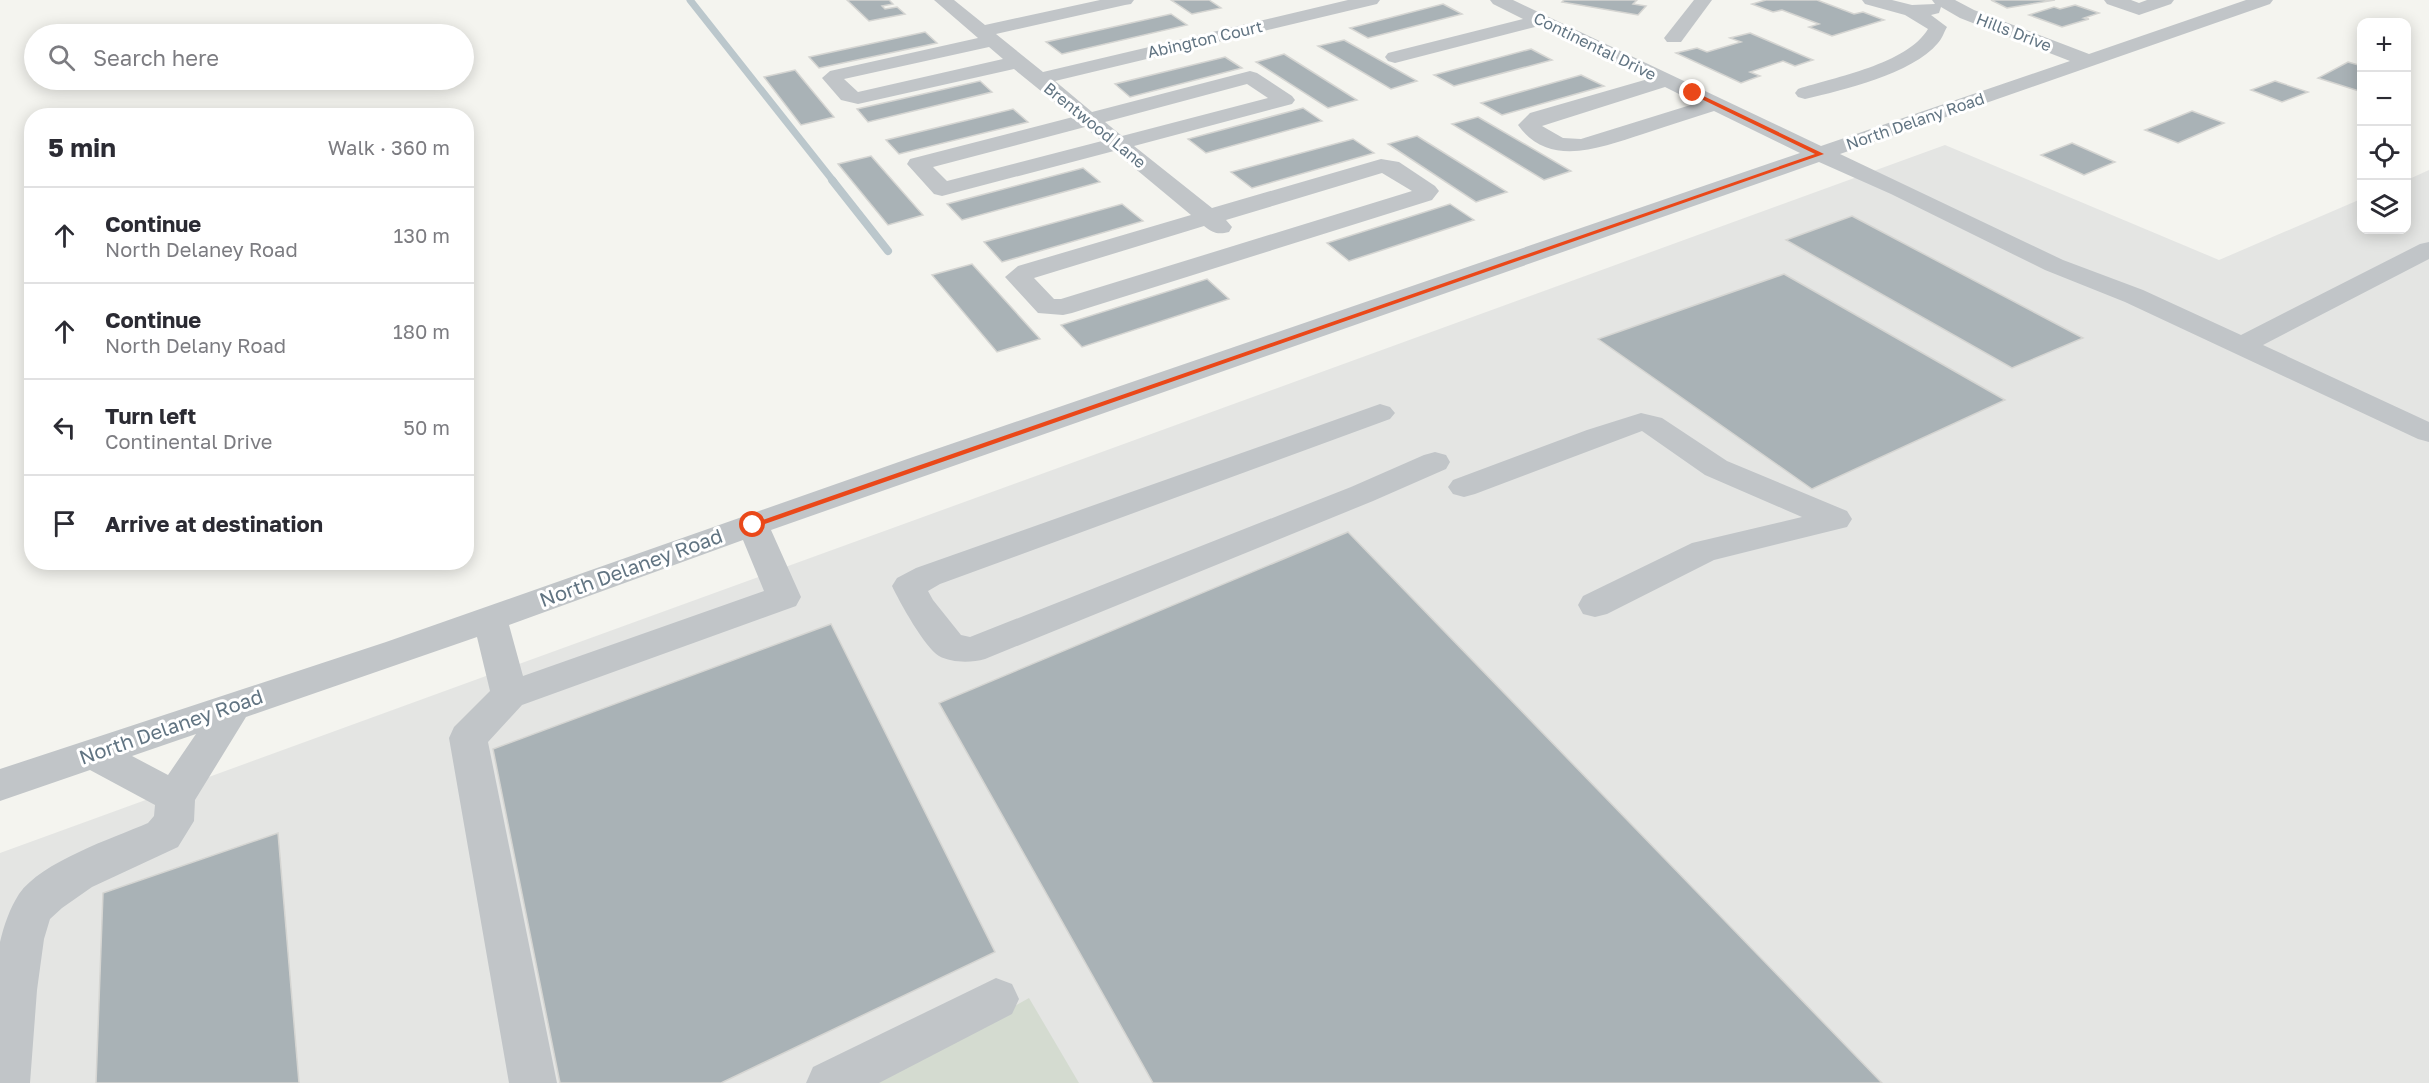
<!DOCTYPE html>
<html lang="en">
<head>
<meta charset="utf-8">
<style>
  :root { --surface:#fff; --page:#f7f7f7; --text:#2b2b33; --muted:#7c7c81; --line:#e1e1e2 }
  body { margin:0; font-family:"Golos Text",sans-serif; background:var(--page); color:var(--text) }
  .controls { position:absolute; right:18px; top:18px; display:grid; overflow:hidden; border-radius:12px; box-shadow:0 3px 15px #0003 }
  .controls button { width:54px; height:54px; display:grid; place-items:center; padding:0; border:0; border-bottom:2px solid var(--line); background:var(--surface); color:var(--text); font:30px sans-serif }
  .stop { position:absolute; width:18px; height:18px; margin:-14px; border:4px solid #ea4819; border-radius:50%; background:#fff }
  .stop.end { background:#ea4819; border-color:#fff; box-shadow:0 2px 6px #0008 }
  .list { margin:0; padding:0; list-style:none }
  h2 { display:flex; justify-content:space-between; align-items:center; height:78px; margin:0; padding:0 24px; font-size:26px }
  h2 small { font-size:20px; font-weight:400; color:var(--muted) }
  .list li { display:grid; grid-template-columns:39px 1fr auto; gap:18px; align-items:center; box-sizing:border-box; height:96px; padding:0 24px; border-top:2px solid var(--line) }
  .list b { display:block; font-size:22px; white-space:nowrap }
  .list p { margin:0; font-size:20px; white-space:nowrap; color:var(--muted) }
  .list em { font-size:20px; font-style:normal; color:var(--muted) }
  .icon { flex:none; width:33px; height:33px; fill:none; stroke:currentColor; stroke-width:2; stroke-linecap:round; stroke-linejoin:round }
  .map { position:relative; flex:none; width:2429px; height:1083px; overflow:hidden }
  .search { position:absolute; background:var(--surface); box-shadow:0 3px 15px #0003; left:24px; top:24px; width:450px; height:66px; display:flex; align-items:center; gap:15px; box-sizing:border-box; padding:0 21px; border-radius:33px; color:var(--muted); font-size:22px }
  .panel { position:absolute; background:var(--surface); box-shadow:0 3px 15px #0003; left:24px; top:108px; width:450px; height:462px; border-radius:24px }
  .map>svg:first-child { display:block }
  .built { fill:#e4e5e3 }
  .green { fill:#d4dbd0 }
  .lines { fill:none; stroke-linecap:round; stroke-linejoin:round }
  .stream-far1 { stroke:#bbc7cc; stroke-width:7 }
  .stream { stroke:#bbc7cc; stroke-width:8 }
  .building { fill:#a9b2b6; stroke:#d5d5d2; stroke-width:1.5 }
  .minor { fill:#c1c5c8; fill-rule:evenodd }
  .route { fill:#ea4819 }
  .labels { text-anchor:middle; stroke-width:6; stroke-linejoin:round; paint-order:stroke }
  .far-street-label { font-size:16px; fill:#617482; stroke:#fff }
  .street-label { font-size:20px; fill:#617482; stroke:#fff }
</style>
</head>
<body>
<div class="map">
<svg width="2429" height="1083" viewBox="0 0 2429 1083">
  <rect width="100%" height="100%" fill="#f4f4ef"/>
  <path class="built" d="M1945,145L2219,260L2361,199L2362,230H2406L2407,180L2429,170V1083H0V853Z"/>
  <path class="green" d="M1029,998L1079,1083H878Z"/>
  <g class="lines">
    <path class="stream-far1" d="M690,0L834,182"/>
    <path class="stream" d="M832,180L888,251"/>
  </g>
  <g class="building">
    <path d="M847,0H889L893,4L882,6L885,9L897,7L905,14L869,21Z"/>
    <path d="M1171,0H1209L1221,8L1192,14Z"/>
    <path d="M1564,0H1637L1633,4L1646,6L1638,15L1562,2Z"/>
    <path d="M1766,0H1817L1854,14L1863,12L1884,20L1832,36L1809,27L1819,24L1782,10L1773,12L1752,4Z"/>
    <path d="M1991,0H2055L2007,8Z"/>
    <path d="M1443,4L1462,14L1368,38L1350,28Z"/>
    <path d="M2075,5L2099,13L2084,18L2089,19L2062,27L2029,15L2054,7L2060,9Z"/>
    <path d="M1171,14L1187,25L1062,54L1046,42Z"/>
    <path d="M925,32L937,43L819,68L809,57Z"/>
    <path d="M1750,33L1813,60L1795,66L1783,61L1750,72L1760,76L1741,83L1676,53L1697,48L1707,52L1741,42L1730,38Z"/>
    <path d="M1344,40L1417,81L1391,89L1318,46Z"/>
    <path d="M1531,49L1552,60L1454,86L1434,75Z"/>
    <path d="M1284,54L1357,100L1328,108L1256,62Z"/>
    <path d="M1225,57L1242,68L1130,97L1115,84Z"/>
    <path d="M2348,62L2362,66V92L2318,78Z"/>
    <path d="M795,70L834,117L801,125L764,77Z"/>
    <path d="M1581,75L1604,86L1502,115L1481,103Z"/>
    <path d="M980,81L992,92L868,122L857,109Z"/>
    <path d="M2275,81L2308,92L2282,102L2251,90Z"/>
    <path d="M1303,108L1322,121L1206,153L1188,139Z"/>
    <path d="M1013,109L1028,122L899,154L886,140Z"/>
    <path d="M2192,111L2224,123L2178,143L2145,130Z"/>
    <path d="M1478,117L1571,171L1544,180L1452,124Z"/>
    <path d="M1417,136L1507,192L1476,202L1388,144Z"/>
    <path d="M1353,139L1374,153L1252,188L1231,172Z"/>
    <path d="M2072,143L2115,162L2084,175L2041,155Z"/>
    <path d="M871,156L923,215L888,225L838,164Z"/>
    <path d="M1083,168L1100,182L962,220L947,204Z"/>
    <path d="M1122,204L1143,221L1002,262L984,242Z"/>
    <path d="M1450,204L1474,220L1349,261L1327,243Z"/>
    <path d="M1852,216L2083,338L2012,368L1786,240Z"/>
    <path d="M972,264L1040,339L997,352L932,275Z"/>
    <path d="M1784,274L2005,400L1812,489L1598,339Z"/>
    <path d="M1207,279L1229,299L1082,347L1061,325Z"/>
    <path d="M1348,532L1882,1083H1153L939,703Z"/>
    <path d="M831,624L995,952L721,1083H560L493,749Z"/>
    <path d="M278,833L299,1083H96L103,893Z"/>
  </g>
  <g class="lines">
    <g class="minor">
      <path d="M934,0H954L985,25L1100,0H1134L1131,4L1125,5L996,34L1043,72L1348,0H1380L1377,4L1055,81L1092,112L1250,71L1257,73L1292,96L1295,100L1292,104L1134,146L1212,208L1381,159L1399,162L1435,186L1439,191L1432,200L1072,313L1063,315L1038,313L1005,277L1018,266L1191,215L1114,151L942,196L934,194L907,164L910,159L1073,117L1014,69L858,104L841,100L822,78L830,71L978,38ZM989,47L1003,59L858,92L844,79ZM1247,84L1268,98L1122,136L1105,122ZM1085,127L1102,141L947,181L933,167ZM1382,173L1412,191L1061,299H1054L1034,278L1204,226C1213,233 1218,235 1229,232L1232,227L1226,220Z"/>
      <path d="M1490,0H1513L1821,146L2070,61L1960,18L1941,7L1939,13L1931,15L1947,27C1944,32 1942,39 1938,43C1912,74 1843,90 1805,99L1798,97L1795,93L1798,89C1835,77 1907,64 1928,29L1905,15L1865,4L1862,0H1892L1912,5L1935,4L1932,0H1955L1974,10L2089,54L2246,0H2273L2270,4L1840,154L2063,260L2143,290L2241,335L2420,244L2429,242V259L2263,345L2429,422V442L2418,439L2125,302L2045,270L1891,194L1819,162L771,530L801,597L796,606L522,705L488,742L557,1083H509L449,738L454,727L490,691L477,637L246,717L195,800L194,821L178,847L92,887L62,908L50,919L44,939L37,990L30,1083H0V942C4,925 10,908 19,894C41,862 113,838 148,823L154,816L155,805L90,770L0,801V769L386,642L913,457L1800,153L1714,111C1690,119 1666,126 1643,134C1602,147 1549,169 1518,125L1530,113L1648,79L1539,26L1395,63L1388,61L1385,57L1388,53L1523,19L1493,4ZM1665,87L1697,103L1581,139L1563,138L1542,126ZM743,540L764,591L523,676L509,625ZM196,734L168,775L132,756Z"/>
      <path d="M1694,0H1712L1681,42H1667L1664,38Z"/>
      <path d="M2104,0H2131L2139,3L2147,0H2174L2171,4L2139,15L2107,4Z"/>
      <path d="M1380,404L1390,407L1395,413L1390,419L940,584L928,591L933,600L961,635L970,637L1351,487L1424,455L1435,452L1446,455L1450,462L1446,469L1373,501L985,659C971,663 952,663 939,656C925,648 899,601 892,586L897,578L916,568Z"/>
      <path d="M1641,413L1662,418L1727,461L1847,511L1852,519L1847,527L1714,560L1607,614L1595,617L1583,614L1578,605L1583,596L1692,543L1802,517L1705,475L1642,431L1475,494L1464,497L1453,494L1448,487L1453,480L1587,430Z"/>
      <path d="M996,978L1012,984L1019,999L1012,1014L879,1083H806L813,1067Z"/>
    </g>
  </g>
  <path class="route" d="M1691,92H1695L1824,154L756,527L748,525L1815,154L1691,94Z"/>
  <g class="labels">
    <g class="far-street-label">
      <text transform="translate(2014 32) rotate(21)" y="6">Hills Drive</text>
      <text transform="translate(1205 39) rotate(-13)" y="6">Abington Court</text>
      <text transform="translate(1595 46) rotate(26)" y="6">Continental Drive</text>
      <text transform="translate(1915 121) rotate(-19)" y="6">North Delany Road</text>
      <text transform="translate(1095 125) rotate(39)" y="6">Brentwood Lane</text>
    </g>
    <g class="street-label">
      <text transform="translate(631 568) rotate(-20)" y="7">North Delaney Road</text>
      <text transform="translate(171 727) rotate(-19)" y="7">North Delaney Road</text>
    </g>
  </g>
</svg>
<div class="controls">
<button>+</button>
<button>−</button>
<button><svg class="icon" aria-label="locate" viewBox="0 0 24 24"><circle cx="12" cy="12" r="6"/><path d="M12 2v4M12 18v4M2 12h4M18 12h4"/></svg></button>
<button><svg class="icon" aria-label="layers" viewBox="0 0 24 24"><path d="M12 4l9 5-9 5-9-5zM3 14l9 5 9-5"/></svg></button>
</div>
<div class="stop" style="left:753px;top:525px"></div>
<div class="stop end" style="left:1693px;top:93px"></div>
<div class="search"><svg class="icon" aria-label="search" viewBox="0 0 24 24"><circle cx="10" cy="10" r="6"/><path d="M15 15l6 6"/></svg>Search here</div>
<section class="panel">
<h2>5 min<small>Walk · 360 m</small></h2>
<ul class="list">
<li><svg class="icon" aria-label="ahead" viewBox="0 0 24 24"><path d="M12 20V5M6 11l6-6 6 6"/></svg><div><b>Continue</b><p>North Delaney Road</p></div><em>130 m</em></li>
<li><svg class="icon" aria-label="ahead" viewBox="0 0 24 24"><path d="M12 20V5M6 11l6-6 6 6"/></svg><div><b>Continue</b><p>North Delany Road</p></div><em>180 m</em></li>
<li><svg class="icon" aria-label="left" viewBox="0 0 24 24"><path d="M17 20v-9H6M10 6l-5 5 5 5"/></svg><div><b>Turn left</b><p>Continental Drive</p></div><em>50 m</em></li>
<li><svg class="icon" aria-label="arrive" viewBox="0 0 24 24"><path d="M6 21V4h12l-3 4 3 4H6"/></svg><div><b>Arrive at destination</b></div></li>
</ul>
</section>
</div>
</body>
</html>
